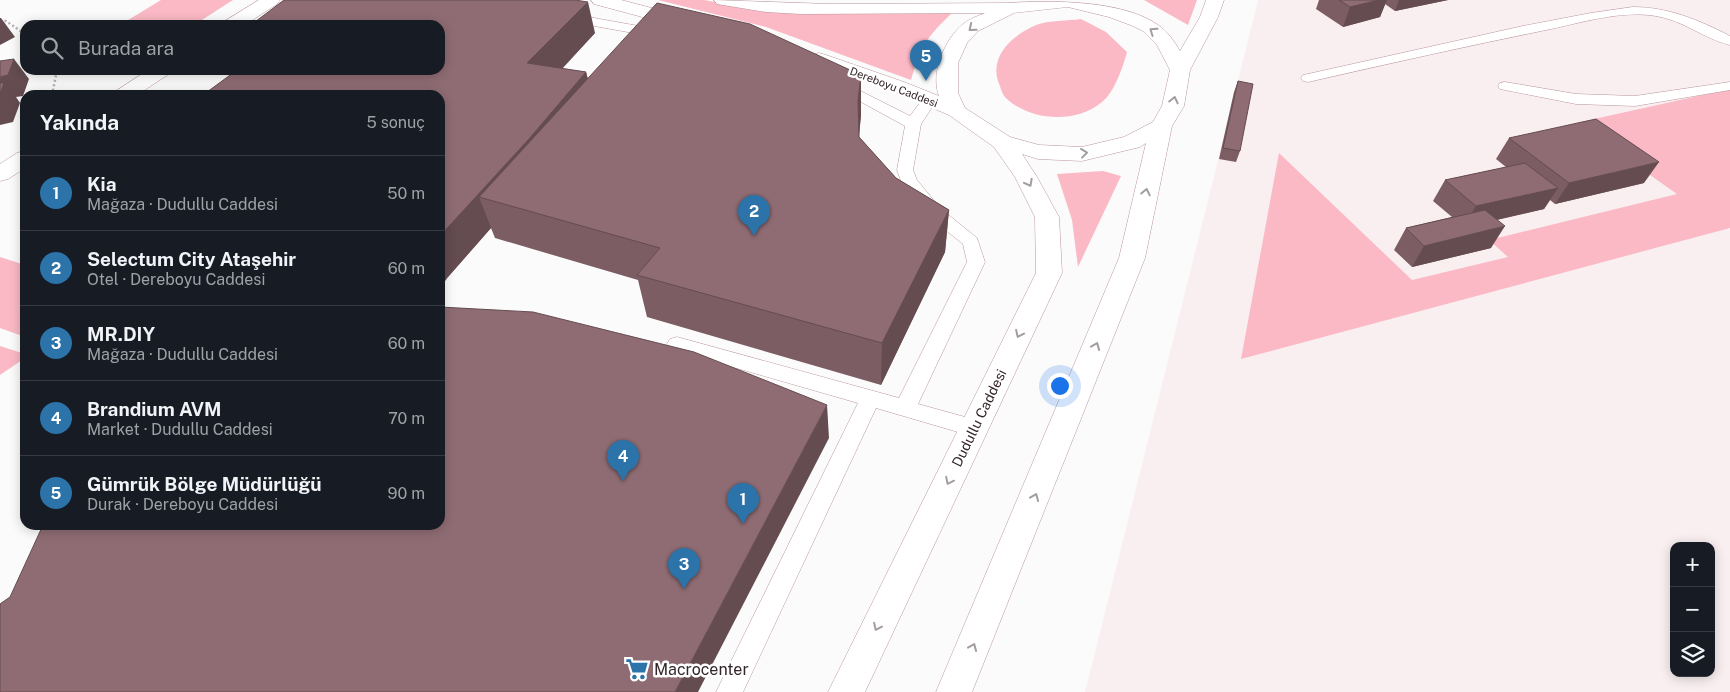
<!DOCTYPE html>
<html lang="tr">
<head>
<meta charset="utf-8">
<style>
  :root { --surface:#171b24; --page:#20242c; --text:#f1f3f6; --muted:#9ea1a6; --line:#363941; --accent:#2b73a8 }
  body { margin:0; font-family:"Public Sans",sans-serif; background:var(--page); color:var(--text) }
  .controls { position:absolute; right:15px; bottom:15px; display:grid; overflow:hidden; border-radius:10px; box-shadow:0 2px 12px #0003 }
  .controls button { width:45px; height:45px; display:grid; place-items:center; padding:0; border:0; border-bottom:1px solid var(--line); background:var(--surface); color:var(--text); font:25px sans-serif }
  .you { position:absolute; left:1059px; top:385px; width:18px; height:18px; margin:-12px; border:4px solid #fff; border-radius:50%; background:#1a73e8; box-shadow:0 0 0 8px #1a73e833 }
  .badge { display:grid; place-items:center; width:32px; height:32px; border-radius:50%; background:var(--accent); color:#fff; font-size:16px; font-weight:700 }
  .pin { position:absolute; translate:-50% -41px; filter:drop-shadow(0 1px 2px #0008) }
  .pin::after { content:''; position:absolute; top:26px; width:18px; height:15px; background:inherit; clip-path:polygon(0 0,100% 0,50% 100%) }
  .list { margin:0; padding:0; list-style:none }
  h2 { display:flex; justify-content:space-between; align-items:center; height:65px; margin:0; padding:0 20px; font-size:21px }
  h2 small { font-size:16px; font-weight:400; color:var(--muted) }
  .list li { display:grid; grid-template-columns:32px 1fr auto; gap:15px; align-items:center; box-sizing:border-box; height:75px; padding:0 20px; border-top:1px solid var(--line) }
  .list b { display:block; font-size:19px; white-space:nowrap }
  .list p { margin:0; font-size:16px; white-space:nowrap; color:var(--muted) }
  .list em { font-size:16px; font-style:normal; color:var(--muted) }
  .icon { flex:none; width:28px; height:28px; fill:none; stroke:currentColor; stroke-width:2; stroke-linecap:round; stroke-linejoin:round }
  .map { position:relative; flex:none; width:1730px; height:692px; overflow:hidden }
  .search { position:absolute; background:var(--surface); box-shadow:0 2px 12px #0003; left:20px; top:20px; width:425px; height:55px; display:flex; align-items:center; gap:12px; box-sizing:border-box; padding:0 18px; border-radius:15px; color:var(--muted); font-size:19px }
  .panel { position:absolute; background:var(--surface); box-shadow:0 2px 12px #0003; left:20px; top:90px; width:425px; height:440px; border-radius:15px }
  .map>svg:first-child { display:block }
  .built { fill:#f9eff1; fill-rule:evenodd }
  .green { fill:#fab9c5 }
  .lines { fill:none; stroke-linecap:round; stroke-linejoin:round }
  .lane-casing { stroke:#ba959c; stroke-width:1 }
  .street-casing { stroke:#ba959c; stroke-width:1 }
  .primary-casing { stroke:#ba959c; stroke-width:1 }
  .path { stroke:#b4afb0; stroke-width:2.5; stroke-dasharray:2 2.5; stroke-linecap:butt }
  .lane { fill:#fff; fill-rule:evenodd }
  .street { fill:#fff; fill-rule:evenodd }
  .primary { fill:#fff; fill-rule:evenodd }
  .wall { fill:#7b5d63 }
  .shaded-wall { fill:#644c50 }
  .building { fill:#8f6c73; stroke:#644c50 }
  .oneway { stroke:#a39d9e }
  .labels { text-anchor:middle; stroke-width:5; stroke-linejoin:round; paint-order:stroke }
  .far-street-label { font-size:11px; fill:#332528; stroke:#fff }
  .street-label { font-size:14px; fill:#332528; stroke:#fff }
  .near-poi-label { font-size:16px; fill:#332528; stroke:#fff; text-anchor:start }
</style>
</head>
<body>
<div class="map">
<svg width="1730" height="692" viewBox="0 0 1730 692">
  <rect width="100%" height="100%" fill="#fbfbfb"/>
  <path class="built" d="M1258,0H1730V692H1085ZM1674,546H1711V673H1674Z"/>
  <g class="green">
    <path d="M161,0H233L194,25H120Z"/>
    <path d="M658,0H704L772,12H953C927,37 921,45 911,80L766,27Z"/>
    <path d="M1144,0H1197L1188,25Z"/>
    <path d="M1081,19L1106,32L1127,52C1123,67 1114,93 1102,102C1076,124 1031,121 1007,99C1003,96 1001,90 1000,86C987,58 1011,36 1036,25C1049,20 1068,21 1081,19Z"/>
    <path d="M1730,89V228L1241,359L1279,153L1412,280L1508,257L1489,240L1677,194L1576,123Z"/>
    <path d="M1103,171L1121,176L1078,267L1072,220L1057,174Z"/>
    <path d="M0,257L25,265V337L0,328Z"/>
    <path d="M0,346L25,354V358L0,375Z"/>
  </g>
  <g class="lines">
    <defs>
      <g id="lane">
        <path d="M1633,7C1668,7 1699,20 1730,36V45C1704,39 1683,20 1656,16C1620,10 1581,23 1546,30C1467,46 1387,64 1308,82L1303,81L1301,78L1303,75L1308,74L1523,26L1591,13Z"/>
        <path d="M566,13L661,30L668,34L661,38L561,20L559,17Z"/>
        <path d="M837,79L910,116L924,97H934L937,100L921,124L913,170L917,180L940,208L977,238L985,262L918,404L983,422L986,428L983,434L975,437L876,408L743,692H716L858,403L670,349L667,344L670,339L677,337L899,398L967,262L963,244L928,216L901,181L897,170L905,126L832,86L830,83L832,80Z"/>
        <path d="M1505,82L1576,94L1635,96L1730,82V90L1635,106L1576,104L1500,89L1498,86L1500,83Z"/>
      </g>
      <g id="street">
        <path d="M259,0H280L277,4L245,25H223L225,21Z"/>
        <path d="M148,70H172L169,74L137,95H113L116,91Z"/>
        <path d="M25,151V168L8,179L0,181V164L17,153Z"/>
      </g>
      <g id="primary">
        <path d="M591,0H621L690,18L692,22L690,26L683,28L594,4Z"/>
        <path d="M714,0L830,4L1008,3C1050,0 1123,0 1158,25C1168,32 1174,41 1180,51L1200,17L1206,0H1224L1218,17L1190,70L1184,106L1172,126L1145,258L972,692H936L1119,258L1146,143L1140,147L1082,161L1038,159L1022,154L1037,177L1059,217L1062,273L865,692H828L1036,273L1035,217L1015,177L994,147L949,115L890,90L812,63L809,59L812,55L819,53L826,55L904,82L939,96C930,73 945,39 963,24C969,19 978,16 985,13L801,14L766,12L723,5L717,4ZM1068,7L1109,17L1133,26L1143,31L1157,45L1170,70L1162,106L1153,122L1124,137L1082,147L1039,145L1010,137L965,108L958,93V63L967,43L978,31L1014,13Z"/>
      </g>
    </defs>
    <use href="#lane" class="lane-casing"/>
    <use href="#street" class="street-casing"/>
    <use href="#primary" class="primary-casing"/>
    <g class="path">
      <path d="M0,21H6L25,34"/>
      <path d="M52,95L57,70"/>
    </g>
    <use href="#lane" class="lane"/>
    <use href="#street" class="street"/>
    <use href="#primary" class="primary"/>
  </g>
  <g class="wall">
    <path d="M1319,0H1448L1395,11L1385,4L1380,17L1343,27L1316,9Z"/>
    <path d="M595,33L562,69L586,72L588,79L861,75V115L859,137L896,178L949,210L945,252L881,385L647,317L638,280L495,238L491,228L448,277L440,95Z"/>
    <path d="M1238,81L1240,151L1236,162L1219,159L1234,92Z"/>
    <path d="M1509,138L1644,183L1555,204L1550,200L1544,209L1497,220L1491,248L1412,267L1394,250L1406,228L1452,217L1433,201L1445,180L1506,167L1496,159Z"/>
  </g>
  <g class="shaded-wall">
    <path d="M1379,0H1387L1380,17L1343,27L1350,7Z"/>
    <path d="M1399,0H1448L1395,11Z"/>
    <path d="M588,2L595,33L536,96L527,63Z"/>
    <path d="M0,18H1L15,37L0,45Z"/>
    <path d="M14,59L29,79L23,96L16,97L20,103L13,122L0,125V78Z"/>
    <path d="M586,72L594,105L479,197L491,228L448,277L440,288V236Z"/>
    <path d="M861,75V115L858,142V101Z"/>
    <path d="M1659,162L1644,183L1555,204L1569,183Z"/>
    <path d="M1558,188L1544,209L1464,227L1476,206Z"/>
    <path d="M949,210L945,252L881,385L882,343Z"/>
    <path d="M1505,226L1491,248L1412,267L1424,246Z"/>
    <path d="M827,405L829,438L698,692H675Z"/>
  </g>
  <g class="building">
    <path d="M284,0H575L588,2L527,63L586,72L529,139L440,236V95H203L237,70H440V25H251Z"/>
    <path d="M1339,0H1379L1350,7Z"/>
    <path d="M657,3L750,24L861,75L858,101L859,137L896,178L949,210L882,343L637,275L660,248L479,197Z"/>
    <path d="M14,59L8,75L0,77V78V61Z"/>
    <path d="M1238,81L1253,84L1240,151L1223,148Z"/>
    <path d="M0,83H4L0,94Z"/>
    <path d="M1596,119L1659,162L1569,183L1509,138Z"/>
    <path d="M1525,163L1558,188L1476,206L1445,180Z"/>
    <path d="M1485,210L1505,226L1424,246L1406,228Z"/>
    <path d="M440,307L533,312L694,352L827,405L675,692H0V604L10,597L43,525H440Z"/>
  </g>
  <defs><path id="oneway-chevron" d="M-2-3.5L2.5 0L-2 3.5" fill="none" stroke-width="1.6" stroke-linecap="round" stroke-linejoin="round" transform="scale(1.25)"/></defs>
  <g class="oneway">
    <use href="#oneway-chevron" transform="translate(972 28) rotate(141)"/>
    <use href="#oneway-chevron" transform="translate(1153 31) rotate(-145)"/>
    <use href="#oneway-chevron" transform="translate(1174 100) rotate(-77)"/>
    <use href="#oneway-chevron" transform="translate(1084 153) rotate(-7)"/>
    <use href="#oneway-chevron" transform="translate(1029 183) rotate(62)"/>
    <use href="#oneway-chevron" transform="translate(1146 192) rotate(-78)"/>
    <use href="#oneway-chevron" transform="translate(1019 334) rotate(115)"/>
    <use href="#oneway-chevron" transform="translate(1096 346) rotate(-68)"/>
    <use href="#oneway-chevron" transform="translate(949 481) rotate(116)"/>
    <use href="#oneway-chevron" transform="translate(1035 497) rotate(-68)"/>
    <use href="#oneway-chevron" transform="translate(877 627) rotate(116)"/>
    <use href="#oneway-chevron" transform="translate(973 647) rotate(-67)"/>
  </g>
  <defs>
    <symbol id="supermarket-bare" viewBox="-9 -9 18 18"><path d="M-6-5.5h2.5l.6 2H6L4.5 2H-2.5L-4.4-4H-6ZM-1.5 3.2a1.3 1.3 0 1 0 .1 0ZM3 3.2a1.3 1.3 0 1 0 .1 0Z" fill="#2b73a8" stroke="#fff" stroke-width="2.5" paint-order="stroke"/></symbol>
  </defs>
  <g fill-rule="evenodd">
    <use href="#supermarket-bare" x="621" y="653" width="32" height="32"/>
  </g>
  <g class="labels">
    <g class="far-street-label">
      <text transform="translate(894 87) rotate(21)" y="4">Dereboyu Caddesi</text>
    </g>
    <g class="street-label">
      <text transform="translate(979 418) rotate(-64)" y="5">Dudullu Caddesi</text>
    </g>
    <g class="near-poi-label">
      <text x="654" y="675">Macrocenter</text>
    </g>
  </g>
</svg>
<div class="controls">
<button>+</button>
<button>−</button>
<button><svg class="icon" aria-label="layers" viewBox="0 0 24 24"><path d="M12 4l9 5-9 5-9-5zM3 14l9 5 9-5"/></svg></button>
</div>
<div class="you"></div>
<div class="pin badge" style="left:743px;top:524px">1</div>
<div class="pin badge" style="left:754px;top:236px">2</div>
<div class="pin badge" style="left:684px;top:589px">3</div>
<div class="pin badge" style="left:623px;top:481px">4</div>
<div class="pin badge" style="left:926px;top:81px">5</div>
<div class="search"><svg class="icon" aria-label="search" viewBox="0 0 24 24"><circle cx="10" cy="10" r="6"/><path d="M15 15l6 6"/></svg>Burada ara</div>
<section class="panel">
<h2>Yakında<small>5 sonuç</small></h2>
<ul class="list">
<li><span class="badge">1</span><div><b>Kia</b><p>Mağaza · Dudullu Caddesi</p></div><em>50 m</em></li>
<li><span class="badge">2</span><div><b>Selectum City Ataşehir</b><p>Otel · Dereboyu Caddesi</p></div><em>60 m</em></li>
<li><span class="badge">3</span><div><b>MR.DIY</b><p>Mağaza · Dudullu Caddesi</p></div><em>60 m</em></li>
<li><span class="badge">4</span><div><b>Brandium AVM</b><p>Market · Dudullu Caddesi</p></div><em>70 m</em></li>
<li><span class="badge">5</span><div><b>Gümrük Bölge Müdürlüğü</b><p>Durak · Dereboyu Caddesi</p></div><em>90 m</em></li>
</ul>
</section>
</div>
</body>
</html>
